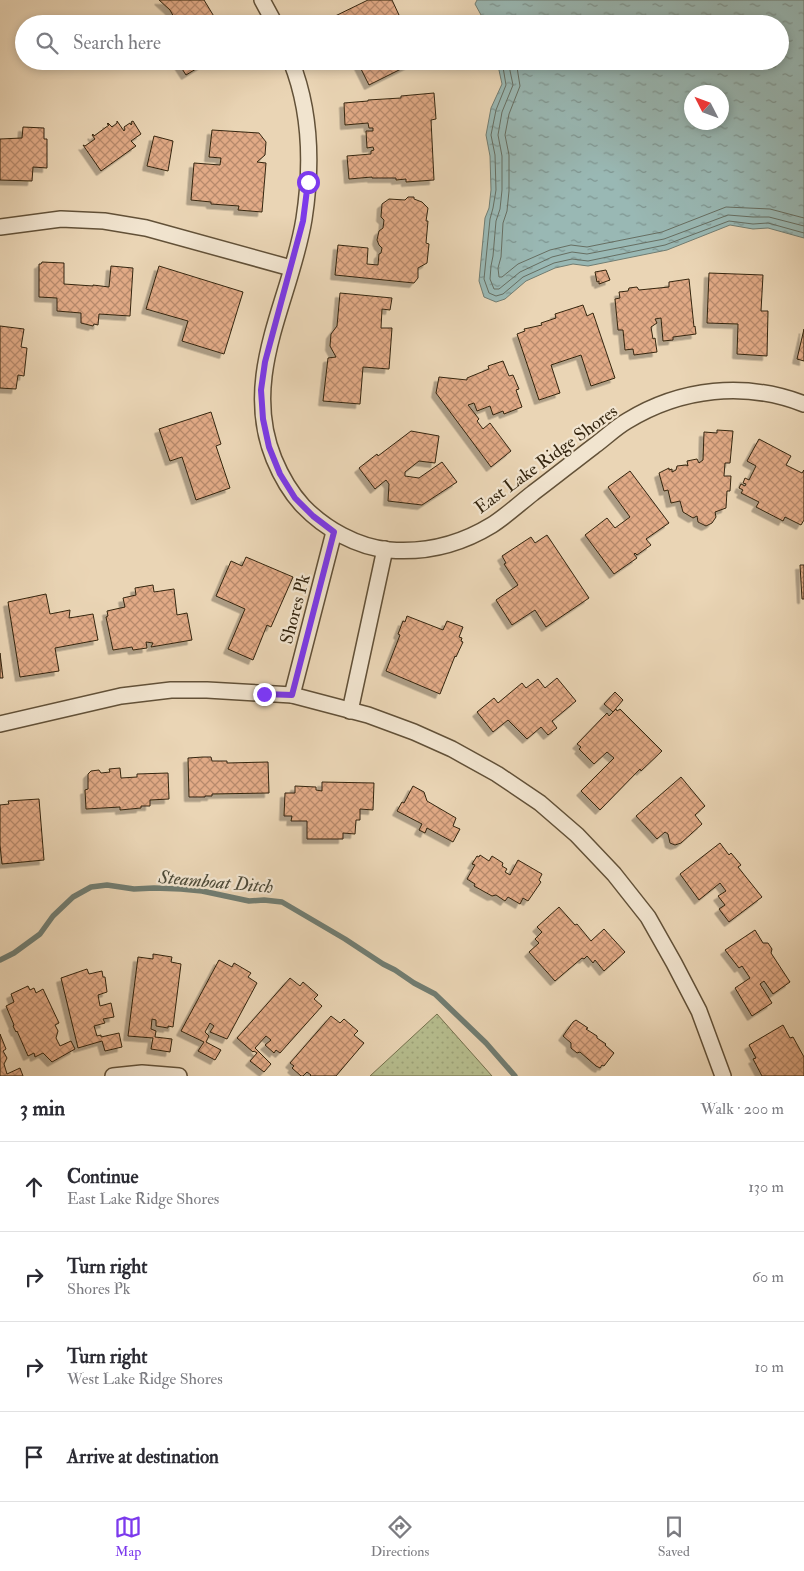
<!DOCTYPE html>
<html lang="en">
<head>
<meta charset="utf-8">
<style>
  :root { --surface:#fff; --page:#f2f2f3; --text:#2b2b33; --muted:#7c7c81; --line:#e1e1e2; --accent:#7c3aed }
  body { margin:0; font-family:"IM FELL Double Pica",serif; background:var(--page); color:var(--text) }
  .compass { position:absolute; left:684px; top:85px; width:45px; height:45px; border-radius:50%; background:var(--surface); box-shadow:0 2px 8px #0003; rotate:312deg }
  .stop { position:absolute; width:15px; height:15px; margin:-11px; border:4px solid #7c3aed; border-radius:50%; background:#fff }
  .stop.end { background:#7c3aed; border-color:#fff; box-shadow:0 1px 5px #0008 }
  .list { margin:0; padding:0; list-style:none }
  h2 { display:flex; justify-content:space-between; align-items:center; height:65px; margin:0; padding:0 20px; font-size:21px }
  h2 small { font-size:16px; font-weight:400; color:var(--muted) }
  .list li { display:grid; grid-template-columns:32px 1fr auto; gap:15px; align-items:center; box-sizing:border-box; height:90px; padding:0 20px; border-top:1px solid var(--line) }
  .list b { display:block; font-size:19px; white-space:nowrap }
  .list p { margin:0; font-size:16px; white-space:nowrap; color:var(--muted) }
  .list em { font-size:16px; font-style:normal; color:var(--muted) }
  .icon { flex:none; width:28px; height:28px; fill:none; stroke:currentColor; stroke-width:2; stroke-linecap:round; stroke-linejoin:round }
  .map { position:relative; flex:none; width:804px; height:1076px; overflow:hidden }
  .search { position:absolute; background:var(--surface); box-shadow:0 2px 8px #0003; left:15px; right:15px; top:15px; height:55px; display:flex; align-items:center; gap:12px; box-sizing:border-box; padding:0 18px; border-radius:28px; color:var(--muted); font-size:19px }
  .sheet { height:425px; background:var(--surface) }
  nav { display:flex; justify-content:space-around; align-items:center; box-sizing:border-box; height:70px; border-top:1px solid var(--line); background:var(--surface); font-size:14px; color:var(--muted) }
  nav a { display:grid; justify-items:center; gap:2px }
  nav .on { color:var(--accent) }
  .map>svg:first-child { display:block }
  .grass { fill:url(#grass-dots); stroke:#75714e }
  .water { fill:url(#water-ripples); stroke:#717d72; fill-rule:evenodd }
  .lines { fill:none; stroke-linecap:round; stroke-linejoin:round }
  .shore { stroke:#666e62; stroke-width:1 }
  .stream { stroke:#717d72; stroke-width:5.5 }
  .building { fill:url(#building-cross-hatch); stroke:#34250f; filter:url(#shadow) }
  .minor-casing { stroke:#625138; stroke-width:18 }
  .minor { stroke:#f1e4cf; stroke-width:15 }
  .route { stroke:#7c3aed; stroke-width:6 }
  .labels { text-anchor:middle; stroke-width:4.5; stroke-linejoin:round; paint-order:stroke }
  .street-label { font-size:18px; fill:#34250f; stroke:#f1e4cf }
  .water-label { font-size:19px; font-style:italic; fill:#4d4a38; stroke:#f1e4cf }
</style>
</head>
<body>
<div class="map">
<svg width="804" height="1076" viewBox="0 0 804 1076">
  <defs>
    <pattern id="grass-dots" width="8" height="8" patternUnits="userSpaceOnUse" patternTransform="scale(1.25)"><rect width="8" height="8" fill="#b6bd8e"/><path d="M2 2h.1M6 6h.1" fill="none" stroke="#9da279" stroke-width="1.8" stroke-linecap="round"/></pattern>
    <pattern id="water-ripples" width="26" height="14" patternUnits="userSpaceOnUse" patternTransform="scale(1.25)"><rect width="26" height="14" fill="#99b8b4"/><path d="M2 4q2-2 4 0t4 0M15 11q2-2 4 0t4 0" fill="none" stroke="#7e9591"/></pattern>
    <pattern id="building-cross-hatch" width="8" height="8" patternUnits="userSpaceOnUse" patternTransform="scale(1.25)"><rect width="8" height="8" fill="#e1aa86"/><path d="M0 0l8 8M0 8l8-8" fill="none" stroke="#b78a6c"/></pattern>
    <filter id="shadow"><feDropShadow dx="-4.5" dy="4.5" stdDeviation="0" flood-color="#0004"/></filter>
  </defs>
  <rect width="100%" height="100%" fill="#ead5b5"/>
  <filter id="stains"><feTurbulence type="fractalNoise" baseFrequency=".004" numOctaves="4"/><feColorMatrix values="0 0 0 0 .2 0 0 0 0 .09 0 0 0 0 .02 0 0 0 .5 -.17"/></filter>
  <radialGradient id="worn" r=".72"><stop offset=".6" stop-color="#630" stop-opacity="0"/><stop offset="1" stop-color="#630" stop-opacity=".3"/></radialGradient>
  <path class="grass" d="M437,1014L492,1076H370Z"/>
  <path class="water" d="M477,0H804V238L768,228L753,229L730,225L667,250L588,266L573,264L555,268L526,281L505,299L496,302L484,297L479,281L485,218L489,208L491,190L490,156L486,135L491,108L502,84L497,61H780V24H486L475,4ZM692,92H722V122H692Z"/>
  <g class="lines">
    <g class="shore">
      <path d="M502,61L506,85L496,110L491,135L495,155L496,190L493,208L490,219L484,279L489,293L496,296L503,294L523,277L554,263L572,259L588,261L665,245L729,221L753,224L768,223L804,233"/>
      <path d="M508,61L513,85L502,112L498,135L502,156V190L500,209L496,221L493,256L491,266L490,279L494,289H499L520,272L552,257L572,252L587,254L664,239L728,215L753,217H769L804,226"/>
      <path d="M516,61L520,86L509,114L505,135L509,155V191L507,211L503,223L501,257L498,268L499,277H502L518,264L550,250L571,245L587,247L662,232L726,207L770,209L804,218"/>
    </g>
    <path class="stream" d="M0,960L14,953L40,934L53,916L73,897L91,887L107,885L134,889L154,888L181,889L202,891L249,901L264,900L282,902L345,939L383,964L395,970L414,983L435,994L486,1043L515,1076"/>
  </g>
  <g class="building">
    <path d="M159,0H204L218,23L222,21L223,24H171L176,21L170,10Z"/>
    <path d="M368,0H392L399,15L396,16L400,24H329L327,20Z"/>
    <path d="M177,61H209L186,75Z"/>
    <path d="M357,61H417L369,85Z"/>
    <path d="M434,93L436,119L431,120L434,180L406,182V179L396,180V178H372V177L349,179L347,156L371,154V151L374,150L373,147L367,148L366,131H373V128H369L368,123L345,125L344,103L368,101V100L401,98V96Z"/>
    <path d="M117,121L124,131L125,129L124,127L130,123L131,125L132,124L131,122L133,121L141,134L131,141L136,146L101,171L83,145L85,146L95,139L92,135L93,134L94,136L109,125L107,124L108,123L112,127L117,123Z"/>
    <path d="M23,127L44,128V139H47V168L33,167L32,181L0,180V139L22,138Z"/>
    <path d="M212,130L259,133L266,142L265,155L257,162L266,163L262,212L238,210L239,206L211,204V202L191,200L194,163L220,165L221,158L209,157Z"/>
    <path d="M154,136L173,141L168,171L147,166Z"/>
    <path d="M408,197H414V199L422,202L428,208L426,221H428L426,243L429,244L427,263L418,268V278L414,283L335,275L338,245L368,248L367,264L378,265L379,254L381,253L382,248L379,245L377,240L379,231L383,228L384,220L381,217L382,204L389,199L405,200Z"/>
    <path d="M42,262L64,263V284L93,286V285L109,287L111,266L133,268L130,316L99,314L98,325L94,324L93,326L81,323V313L57,311V298L39,297V264H41Z"/>
    <path d="M159,266L243,292L224,354L182,341L188,321L146,309Z"/>
    <path d="M606,270L610,280L599,284V281L597,282L595,272Z"/>
    <path d="M709,273L763,275L761,311H768L767,356L737,354L738,324L707,323Z"/>
    <path d="M689,279L694,327L695,326L696,334L673,337V340L663,341L661,318L655,319L657,323L651,327L653,339L655,338L657,352L634,355L633,349L625,350L623,330H618L615,299L620,298L619,292L628,291L629,288L637,287L639,290L669,287V282Z"/>
    <path d="M340,293L392,298L390,310L382,309L381,328H392L389,369L363,367L360,404L323,401L328,358L336,357L330,346L331,334L337,326Z"/>
    <path d="M583,305L587,316L593,313L615,378L591,386L581,355L551,365L560,393L539,400L517,334L525,331L524,329L542,325L541,323L556,318L555,314Z"/>
    <path d="M0,326L24,329L21,347L27,348L24,376L18,375L16,389L0,388Z"/>
    <path d="M804,329V361L797,359Z"/>
    <path d="M503,361L509,376L513,375L519,389L516,390L522,407L504,414L503,411L493,415L490,406L477,411L474,403L468,405L479,419L477,421L483,429L490,423L511,451L491,467L436,393L439,377L467,380V378L489,369L488,366Z"/>
    <path d="M211,412L221,444L216,446L230,488L196,500L182,457L170,461L159,429Z"/>
    <path d="M717,430L733,431L730,463H725L724,476H731L730,491H727L726,508L715,512L716,517L712,523L706,526L698,522L697,516L693,518L683,512L680,501L671,503L668,490L664,491L659,473L669,468V470L672,469V472L676,470L677,466L686,465L688,466L687,461L697,459L699,463L703,460L704,432L717,433Z"/>
    <path d="M411,431L439,436L435,463L419,461L405,472V476L419,478L442,462L457,482L422,505L388,501L389,484L386,480L375,489L359,468L377,454L378,456Z"/>
    <path d="M759,439L791,456L786,465L802,473L804,470V520L801,525L785,517L783,521L756,507L759,502L741,493L743,490L739,488L741,484L745,486L746,484L743,483L745,478L749,480L756,466L747,461Z"/>
    <path d="M630,471L669,523L646,539L651,545L637,555L635,553L634,554L637,558L614,574L585,535L607,518L615,528L630,517L608,487Z"/>
    <path d="M547,535L589,598L546,627L535,610L512,625L496,600L518,585L504,564L506,563L502,556L531,537L535,543Z"/>
    <path d="M246,557L293,577L271,627L267,625L253,660L228,649L245,609L216,596L231,561L242,566Z"/>
    <path d="M800,565H804V599H802Z"/>
    <path d="M153,585L154,592L174,589L177,615L187,613L192,640L151,647L153,643L146,642L147,648L133,650L132,647L113,650L106,617L108,616L107,611L125,607L123,598L136,595L135,588Z"/>
    <path d="M46,594L50,614L70,610L69,618L93,614L98,640L55,648L59,671L20,677L8,602Z"/>
    <path d="M407,616L443,630L447,621L463,627L459,637L462,638L461,641L463,642L456,657L455,656L440,694L386,671L400,635L398,634L403,621L405,622Z"/>
    <path d="M0,653L3,678H0Z"/>
    <path d="M557,678L576,701L552,721L557,728L548,735L541,727L527,739L508,720L493,732L477,712L494,698L498,703L522,683L526,688L538,679L545,688Z"/>
    <path d="M615,692L623,700L613,712L604,704Z"/>
    <path d="M616,709L617,711L620,709L662,751L641,771L640,769L600,810L581,791L614,758L607,752L594,764L579,749L581,747L577,744L607,713L609,716Z"/>
    <path d="M203,757H211L212,761H227V763L268,762L269,793L212,794V796H205V797H189L188,758Z"/>
    <path d="M120,768L121,778L137,777V774L168,773L169,799L150,800V806H141V808L120,810V807L86,809L85,790L88,789V774L91,771L99,770L101,773L110,772L109,769Z"/>
    <path d="M681,777L705,806L695,815L702,824L681,843L675,845L670,843L668,834L665,832L657,839L636,816Z"/>
    <path d="M322,782L374,783L373,810L360,809V820H356L355,834L343,833V839H307V821H291L292,816H284L285,793H295V786L316,787V790L322,791Z"/>
    <path d="M413,786L424,792L427,801L456,818L453,826L460,829L453,842L427,828L425,833L419,830L422,824L397,811L402,802L404,803Z"/>
    <path d="M39,799L44,860L2,864L0,845V805L9,804L8,801Z"/>
    <path d="M720,843L729,855L731,853L741,865L738,867L762,897L729,922L719,909L725,905L718,896L726,891L720,883L699,900L680,874Z"/>
    <path d="M480,855L489,861L492,856L503,863L502,866L507,869L505,872L510,875L518,860L542,874L539,880L541,882L528,901L523,898L520,904L508,897L505,901L496,895L492,896L474,886L475,884L467,879L475,865L472,864L477,856L479,857Z"/>
    <path d="M559,907L575,925L577,924L591,941L604,929L625,952L604,971L595,960L593,963L587,956L584,959L582,958L555,981L529,952L539,943L535,939L542,932L537,927Z"/>
    <path d="M755,930L763,943H768L772,949L771,953L790,982L773,994L764,981L760,984L772,1003L752,1016L735,988L750,978L742,966L739,968L725,950Z"/>
    <path d="M153,954L172,957L171,962L181,964L173,1027L168,1026V1028L156,1026V1020L152,1019L151,1029L156,1031L155,1037L172,1039L170,1052L151,1049L153,1038L128,1036L138,957L153,959Z"/>
    <path d="M219,960L232,967L234,963L251,973L248,977L257,983L227,1039L210,1032L214,1026L210,1023L205,1032L209,1036L206,1042L221,1050L215,1060L198,1051L204,1042L181,1031Z"/>
    <path d="M87,969L89,974L102,971L103,977H105L107,992L98,995L100,1006L111,1003L114,1017L103,1019L105,1023L94,1026L97,1036L101,1035V1037L119,1033L122,1047L105,1051L102,1041L78,1048L61,978Z"/>
    <path d="M290,978L300,986L303,982L318,995L314,999L322,1006L280,1053L276,1050L274,1053L265,1045L271,1040L266,1036L255,1048L271,1064L264,1072L250,1061L257,1053L254,1051L253,1052L237,1038Z"/>
    <path d="M28,986L30,990L34,988L36,993L43,989L59,1023L55,1025L58,1031L56,1038L60,1046L71,1041L75,1049L52,1062L43,1053L35,1057L34,1053L28,1056L17,1031L16,1032L13,1026L14,1025L6,1006L14,1002L11,994Z"/>
    <path d="M331,1016L340,1023L344,1019L358,1031L354,1035L364,1043L336,1076H310L311,1075L307,1072L303,1076H301L292,1068L294,1066L290,1063Z"/>
    <path d="M576,1020L588,1028L586,1029L597,1036V1038L606,1044L605,1045L614,1053L604,1066L602,1065L600,1068L596,1066L580,1052L577,1053L571,1048V1043L563,1036L573,1022Z"/>
    <path d="M783,1025L790,1038L793,1037L804,1057V1076H762L753,1059L756,1058L749,1045Z"/>
    <path d="M0,1034L6,1049L3,1051L7,1058L4,1064L7,1074L20,1068L23,1076H0Z"/>
  </g>
  <g class="lines">
    <defs>
      <g id="minor">
        <path d="M262,0L275,24"/>
        <path d="M291,61C311,111 312,167 304,219C291,300 240,376 274,459C281,476 290,492 303,506C325,529 357,547 389,550C425,553 461,544 492,525C506,516 519,504 533,493C553,478 573,462 594,446C605,438 615,428 627,421C681,388 745,381 804,404"/>
        <path d="M0,227L61,219L104,221L146,228L291,268"/>
        <path d="M292,695L334,532"/>
        <path d="M350,711L385,549"/>
        <path d="M0,724L121,696L171,690H207L292,695L368,715L414,732L452,749L497,774L540,803L577,835L614,874L648,917L674,963L699,1011L723,1076"/>
        <path d="M113,1076L142,1073L179,1076"/>
      </g>
    </defs>
    <use href="#minor" class="minor-casing"/>
    <use href="#minor" class="minor"/>
  </g>
  <g class="lines">
    <path class="route" d="M264,694L292,695L334,532L313,516L295,498L280,474L269,447L263,419L261,390L265,362L303,221L308,182"/>
  </g>
  <g class="labels">
    <g class="street-label">
      <text transform="translate(546 459) rotate(-36)" y="6">East Lake Ridge Shores</text>
      <text transform="translate(295 609) rotate(-75)" y="6">Shores Pk</text>
    </g>
    <g class="water-label">
      <text transform="translate(216 881) rotate(5)" y="7">Steamboat Ditch</text>
    </g>
  </g>
  <rect width="100%" height="100%" filter="url(#stains)"/>
  <rect width="100%" height="100%" fill="url(#worn)"/>
</svg>
<svg class="compass" viewBox="-18 -18 36 36"><path d="M0-13l5 13h-10z" fill="#e53935"/><path d="M0 13l5-13h-10z" fill="#7c7c81"/></svg>
<div class="stop" style="left:308px;top:182px"></div>
<div class="stop end" style="left:264px;top:694px"></div>
<div class="search"><svg class="icon" aria-label="search" viewBox="0 0 24 24"><circle cx="10" cy="10" r="6"/><path d="M15 15l6 6"/></svg>Search here</div>
</div>
<section class="sheet">
<h2>3 min<small>Walk · 200 m</small></h2>
<ul class="list">
<li><svg class="icon" aria-label="ahead" viewBox="0 0 24 24"><path d="M12 20V5M6 11l6-6 6 6"/></svg><div><b>Continue</b><p>East Lake Ridge Shores</p></div><em>130 m</em></li>
<li><svg class="icon" aria-label="right" viewBox="0 0 24 24"><path d="M7 20v-9h11M14 6l5 5-5 5"/></svg><div><b>Turn right</b><p>Shores Pk</p></div><em>60 m</em></li>
<li><svg class="icon" aria-label="right" viewBox="0 0 24 24"><path d="M7 20v-9h11M14 6l5 5-5 5"/></svg><div><b>Turn right</b><p>West Lake Ridge Shores</p></div><em>10 m</em></li>
<li><svg class="icon" aria-label="arrive" viewBox="0 0 24 24"><path d="M6 21V4h12l-3 4 3 4H6"/></svg><div><b>Arrive at destination</b></div></li>
</ul>
</section>
<nav>
<a class="on"><svg class="icon" aria-label="map" viewBox="0 0 24 24"><path d="M3 6l6-2 6 2 6-2v14l-6 2-6-2-6 2zM9 4v14M15 6v14"/></svg>Map</a>
<a><svg class="icon" aria-label="directions" viewBox="0 0 24 24"><path d="M12 3l9 9-9 9-9-9zM9 14v-3h6M13 9l2 2-2 2"/></svg>Directions</a>
<a><svg class="icon" aria-label="saved" viewBox="0 0 24 24"><path d="M7 4h10v16l-5-4-5 4z"/></svg>Saved</a>
</nav>
</body>
</html>
